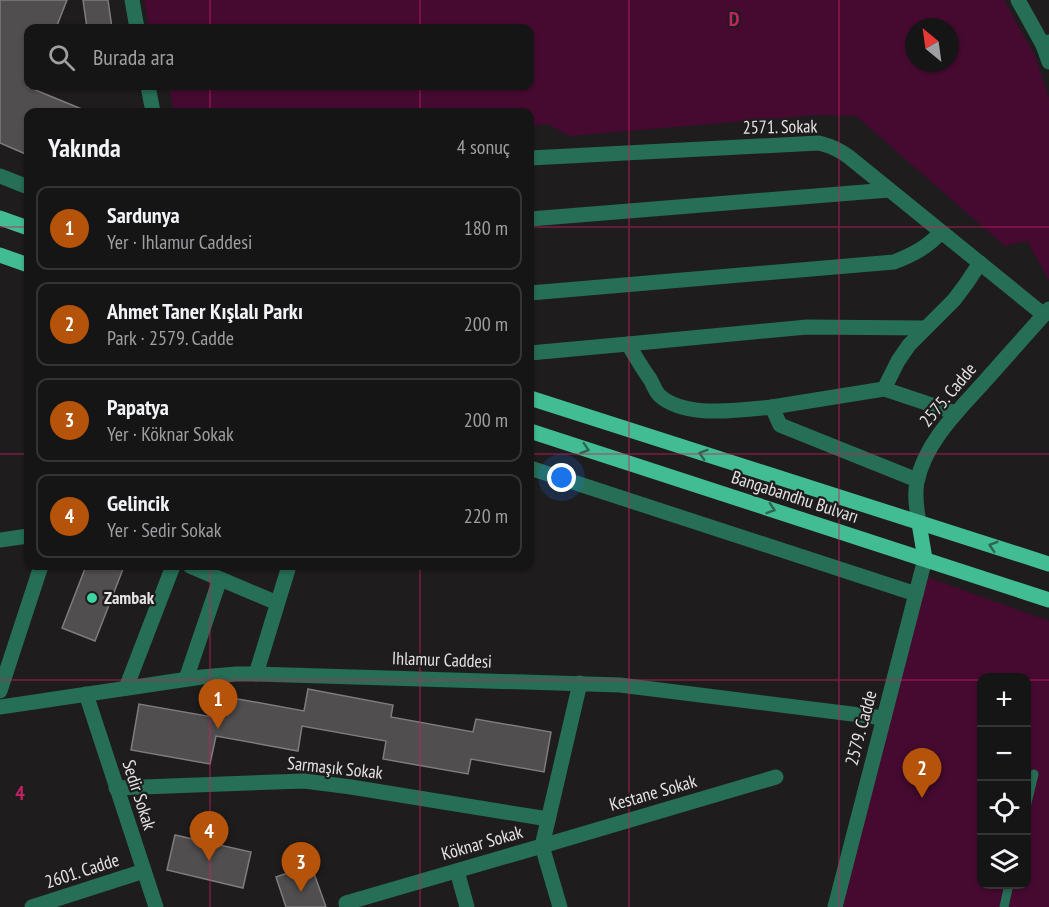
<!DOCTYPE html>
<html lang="tr">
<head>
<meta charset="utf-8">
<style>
  :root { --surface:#161516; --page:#232223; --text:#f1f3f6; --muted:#9e9fa1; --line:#353435; --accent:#b45309 }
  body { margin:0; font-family:"PT Sans Narrow",sans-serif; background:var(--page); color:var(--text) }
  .controls { position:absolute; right:18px; bottom:18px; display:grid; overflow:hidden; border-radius:12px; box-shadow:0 2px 4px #0004 }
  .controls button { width:54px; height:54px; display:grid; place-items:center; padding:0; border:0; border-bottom:2px solid var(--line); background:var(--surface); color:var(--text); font:30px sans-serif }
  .compass { position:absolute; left:905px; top:18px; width:54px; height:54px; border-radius:50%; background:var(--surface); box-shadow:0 2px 4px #0004; rotate:331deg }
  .you { position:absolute; left:562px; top:478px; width:21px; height:21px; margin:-15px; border:4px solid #fff; border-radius:50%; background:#1a73e8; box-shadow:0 0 0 9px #1a73e833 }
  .badge { display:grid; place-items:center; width:39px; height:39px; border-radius:50%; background:var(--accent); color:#fff; font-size:20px; font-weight:700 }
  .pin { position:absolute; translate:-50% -50px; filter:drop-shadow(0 2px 3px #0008) }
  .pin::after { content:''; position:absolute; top:32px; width:21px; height:18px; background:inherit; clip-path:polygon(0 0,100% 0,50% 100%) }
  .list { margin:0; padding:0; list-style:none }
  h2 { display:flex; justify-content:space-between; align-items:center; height:78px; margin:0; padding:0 24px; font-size:26px }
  h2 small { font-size:20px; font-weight:400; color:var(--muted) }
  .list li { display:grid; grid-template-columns:39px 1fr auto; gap:18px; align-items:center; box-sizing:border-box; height:84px; margin:0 12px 12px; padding:0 12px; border:2px solid var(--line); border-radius:12px }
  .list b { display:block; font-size:22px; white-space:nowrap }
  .list p { margin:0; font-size:20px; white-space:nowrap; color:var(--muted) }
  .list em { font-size:20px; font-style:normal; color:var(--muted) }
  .icon { flex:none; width:33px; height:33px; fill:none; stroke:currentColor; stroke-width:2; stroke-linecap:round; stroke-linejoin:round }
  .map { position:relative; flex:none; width:1049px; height:907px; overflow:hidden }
  .search { position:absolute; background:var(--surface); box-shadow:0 2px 4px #0004; left:24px; top:24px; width:510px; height:66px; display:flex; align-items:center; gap:15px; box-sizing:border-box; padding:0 21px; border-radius:12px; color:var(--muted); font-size:22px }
  .panel { position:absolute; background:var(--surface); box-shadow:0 2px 4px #0004; left:24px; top:108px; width:510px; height:462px; border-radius:12px }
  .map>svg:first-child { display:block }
  .green { fill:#460a30; fill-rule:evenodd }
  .building { fill:#504e4f; stroke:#7e7c7d; stroke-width:1.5 }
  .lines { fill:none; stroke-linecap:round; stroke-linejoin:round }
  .service { stroke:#266e55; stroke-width:9 }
  .minor { stroke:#266e55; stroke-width:15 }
  .primary { stroke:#42bc92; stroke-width:15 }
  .oneway { stroke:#2e6452 }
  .grid { fill:none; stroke:#c42262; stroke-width:1.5; stroke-opacity:0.55 }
  .poi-dot { fill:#3ed4a3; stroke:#1e1c1d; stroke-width:2 }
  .labels { text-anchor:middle; stroke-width:4.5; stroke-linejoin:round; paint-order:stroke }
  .street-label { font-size:18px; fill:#e4e2e3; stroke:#1e1c1d }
  .poi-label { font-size:18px; font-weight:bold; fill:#e4e2e3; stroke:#1e1c1d; text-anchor:start }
  .grid-label { font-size:20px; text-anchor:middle; font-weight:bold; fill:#c42262; stroke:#1e1c1d; stroke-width:4.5; stroke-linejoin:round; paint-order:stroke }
</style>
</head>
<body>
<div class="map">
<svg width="1049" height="907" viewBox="0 0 1049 907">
  <rect width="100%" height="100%" fill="#1e1c1d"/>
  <g class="green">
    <path d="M144,0H1004L1035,56L1049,98V280L1027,241L1005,246L856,116L817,115L569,136L548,124L530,126V112H174L169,87L160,88L159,86H530V28H149ZM914,27H950V63H914Z"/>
    <path d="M921,575L1049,621V907H835ZM982,678H1026V884H982Z"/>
  </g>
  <g class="building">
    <path d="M0,0H67L56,28H28V87L89,112H28V155L0,143Z"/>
    <path d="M83,0H108L112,28H87Z"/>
    <path d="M86,566H114L123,569L95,641L62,628Z"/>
    <path d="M308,689L393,705L391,717L473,732L476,719L551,732L544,772L471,759L468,774L383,759L386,741L302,726L298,751L216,736L210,764L131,750L139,704L218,718L222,696L304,711Z"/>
    <path d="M175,835L251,852L243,888L167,870Z"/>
    <path d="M311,865L326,907H286L276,877Z"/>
  </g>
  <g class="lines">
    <g class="service">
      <path d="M1026,807L1034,774"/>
      <path d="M1004,907L1009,884"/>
    </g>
    <g class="minor">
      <path d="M132,0L137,28"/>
      <path d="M1018,0L1043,45L1049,42"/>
      <path d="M1043,45L1049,62"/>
      <path d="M148,86L153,112"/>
      <path d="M530,158L819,143C831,146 840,150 849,157L1044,315"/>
      <path d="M0,176L28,187"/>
      <path d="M530,219L889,190"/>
      <path d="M530,293L894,262C912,255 928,247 941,232"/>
      <path d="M628,344L807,327L924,328"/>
      <path d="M530,353L628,344C635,356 642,368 650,379C653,384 655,391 659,395C684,419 741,410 772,407L780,425L917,480"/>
      <path d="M772,407L884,389"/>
      <path d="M956,413L884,389L898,361L909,345L954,300L966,284L980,263"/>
      <path d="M530,468L916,594"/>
      <path d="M919,523C917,510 914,496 917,482C925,442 959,410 985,381C1006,357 1028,333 1049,309"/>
      <path d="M0,540L28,536"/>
      <path d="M190,566L277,603"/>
      <path d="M256,674L289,566"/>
      <path d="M186,679L220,579"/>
      <path d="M126,688L173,566"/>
      <path d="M0,691L41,566"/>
      <path d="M86,694L156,907"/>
      <path d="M0,707L202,677L236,674H256L620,685L884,718"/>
      <path d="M116,788L304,781L351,787L548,819"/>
      <path d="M457,871L467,907"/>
      <path d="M32,907L144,871"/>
      <path d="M347,907L346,903L542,846L580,683"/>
      <path d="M560,907L542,846L776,777"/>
      <path d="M835,907L925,559"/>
    </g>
    <g class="primary">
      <path d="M0,218L28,228"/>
      <path d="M0,255L28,265"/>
      <path d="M530,398L1049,564"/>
      <path d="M530,431L1049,600"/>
      <path d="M919,523L925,559"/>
    </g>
  </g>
  <defs><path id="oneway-chevron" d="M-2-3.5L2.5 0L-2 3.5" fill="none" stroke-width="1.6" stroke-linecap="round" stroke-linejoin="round" transform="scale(1.5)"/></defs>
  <g class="oneway">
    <use href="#oneway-chevron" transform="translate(585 449) rotate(18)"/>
    <use href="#oneway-chevron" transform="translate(703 454) rotate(-162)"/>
    <use href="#oneway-chevron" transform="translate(771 509) rotate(18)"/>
    <use href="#oneway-chevron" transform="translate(993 546) rotate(-163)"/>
  </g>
  <path class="grid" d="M210,0V28M420,0V28M629,0V907M839,0V907M210,86V112M420,86V112M0,227H28M530,227H1049M0,454H28M530,454H1049M210,566V907M420,566V907M0,680H982M1026,680H1049"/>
  <circle class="poi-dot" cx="92" cy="598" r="6"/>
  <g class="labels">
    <g class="street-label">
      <text transform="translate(780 127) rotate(-1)" y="6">2571. Sokak</text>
      <text transform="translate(948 395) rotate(-50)" y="6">2575. Cadde</text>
      <text transform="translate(795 497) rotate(18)" y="6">Bangabandhu Bulvarı</text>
      <text transform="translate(442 660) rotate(2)" y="6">Ihlamur Caddesi</text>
      <text transform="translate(861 728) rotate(-75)" y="6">2579. Cadde</text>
      <text transform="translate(335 768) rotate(6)" y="6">Sarmaşık Sokak</text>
      <text transform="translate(653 793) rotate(-16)" y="6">Kestane Sokak</text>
      <text transform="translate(139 795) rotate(72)" y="6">Sedir Sokak</text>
      <text transform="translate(482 843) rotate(-16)" y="6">Köknar Sokak</text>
      <text transform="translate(82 871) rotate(-18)" y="6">2601. Cadde</text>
    </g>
    <g class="poi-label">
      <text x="104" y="604">Zambak</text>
    </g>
  </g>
  <g class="grid-label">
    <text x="734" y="26">D</text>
    <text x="20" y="800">4</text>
  </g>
</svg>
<div class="controls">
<button>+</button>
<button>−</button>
<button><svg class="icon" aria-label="locate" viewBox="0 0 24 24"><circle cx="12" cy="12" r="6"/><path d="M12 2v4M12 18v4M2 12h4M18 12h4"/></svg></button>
<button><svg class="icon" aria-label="layers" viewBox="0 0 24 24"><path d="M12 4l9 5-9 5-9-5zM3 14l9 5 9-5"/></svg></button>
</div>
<svg class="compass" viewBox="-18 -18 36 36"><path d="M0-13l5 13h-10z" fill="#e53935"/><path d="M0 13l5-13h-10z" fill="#9e9fa1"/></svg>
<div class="you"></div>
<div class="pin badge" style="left:218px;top:729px">1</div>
<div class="pin badge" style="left:922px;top:798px">2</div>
<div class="pin badge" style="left:301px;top:892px">3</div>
<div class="pin badge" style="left:209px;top:861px">4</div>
<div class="search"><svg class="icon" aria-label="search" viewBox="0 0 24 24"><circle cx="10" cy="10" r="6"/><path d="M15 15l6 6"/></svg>Burada ara</div>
<section class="panel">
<h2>Yakında<small>4 sonuç</small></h2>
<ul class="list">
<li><span class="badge">1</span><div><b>Sardunya</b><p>Yer · Ihlamur Caddesi</p></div><em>180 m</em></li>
<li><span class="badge">2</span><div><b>Ahmet Taner Kışlalı Parkı</b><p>Park · 2579. Cadde</p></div><em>200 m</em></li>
<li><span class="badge">3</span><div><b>Papatya</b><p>Yer · Köknar Sokak</p></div><em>200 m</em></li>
<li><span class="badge">4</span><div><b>Gelincik</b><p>Yer · Sedir Sokak</p></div><em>220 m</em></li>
</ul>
</section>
</div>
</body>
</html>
